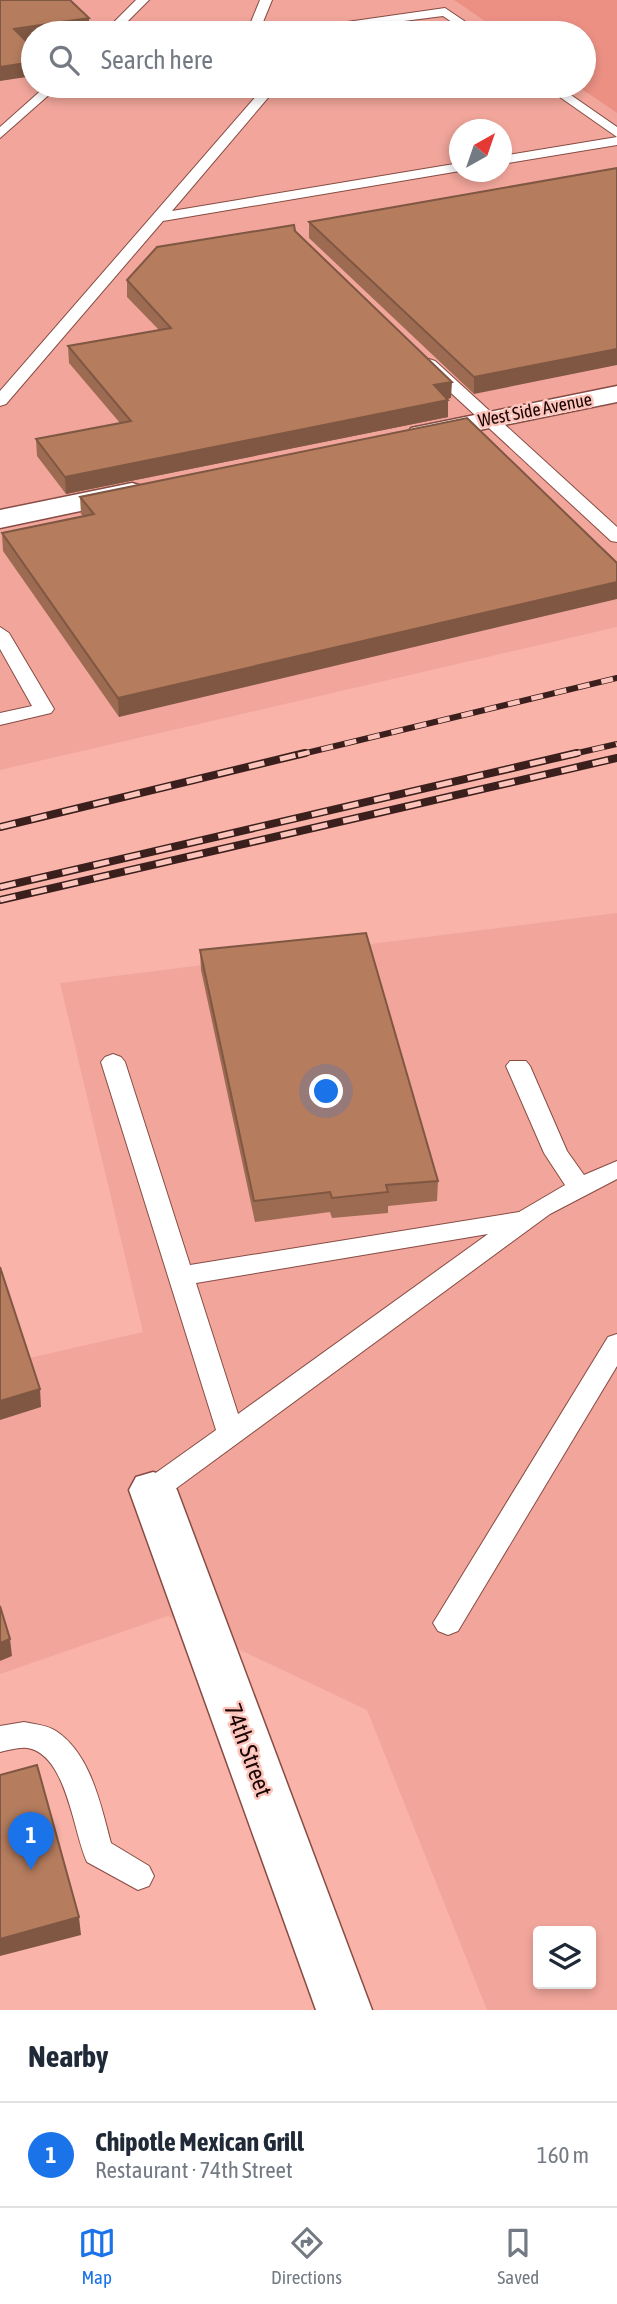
<!DOCTYPE html>
<html lang="en">
<head>
<meta charset="utf-8">
<style>
  :root { --surface:#fff; --page:#f2f2f3; --text:#1f2937; --muted:#747a83; --line:#e0e1e3; --accent:#1a73e8 }
  body { margin:0; font-family:"Asap Condensed",sans-serif; background:var(--page); color:var(--text) }
  .controls { position:absolute; right:21px; bottom:21px; display:grid; overflow:hidden; border-radius:7px; box-shadow:0 4px 10px #0003 }
  .controls button { width:63px; height:63px; display:grid; place-items:center; padding:0; border:0; border-bottom:2px solid var(--line); background:var(--surface); color:var(--text); font:35px sans-serif }
  .compass { position:absolute; left:449px; top:119px; width:63px; height:63px; border-radius:50%; background:var(--surface); box-shadow:0 4px 10px #0003; rotate:40deg }
  .you { position:absolute; left:327px; top:1092px; width:24px; height:24px; margin:-18px; border:5px solid #fff; border-radius:50%; background:#1a73e8; box-shadow:0 0 0 10px #1a73e833 }
  .badge { display:grid; place-items:center; width:46px; height:46px; border-radius:50%; background:var(--accent); color:#fff; font-size:23px; font-weight:700 }
  .pin { position:absolute; translate:-50% -58px; filter:drop-shadow(0 2px 4px #0008) }
  .pin::after { content:''; position:absolute; top:37px; width:24px; height:21px; background:inherit; clip-path:polygon(0 0,100% 0,50% 100%) }
  .list { margin:0; padding:0; list-style:none }
  h2 { display:flex; justify-content:space-between; align-items:center; height:91px; margin:0; padding:0 28px; font-size:30px }
  h2 small { font-size:23px; font-weight:400; color:var(--muted) }
  .list li { display:grid; grid-template-columns:46px 1fr auto; gap:21px; align-items:center; box-sizing:border-box; height:105px; padding:0 28px; border-top:2px solid var(--line) }
  .list b { display:block; font-size:26px; white-space:nowrap }
  .list p { margin:0; font-size:23px; white-space:nowrap; color:var(--muted) }
  .list em { font-size:23px; font-style:normal; color:var(--muted) }
  .icon { flex:none; width:38px; height:38px; fill:none; stroke:currentColor; stroke-width:2; stroke-linecap:round; stroke-linejoin:round }
  .map { position:relative; flex:none; width:617px; height:2010px; overflow:hidden }
  .search { position:absolute; background:var(--surface); box-shadow:0 4px 10px #0003; left:21px; right:21px; top:21px; height:77px; display:flex; align-items:center; gap:18px; box-sizing:border-box; padding:0 24px; border-radius:38px; color:var(--muted); font-size:26px }
  .sheet { height:196px; background:var(--surface) }
  nav { display:flex; justify-content:space-around; align-items:center; box-sizing:border-box; height:98px; border-top:2px solid var(--line); background:var(--surface); font-size:19px; color:var(--muted) }
  nav a { display:grid; justify-items:center; gap:4px }
  nav .on { color:var(--accent) }
  .map>svg:first-child { display:block }
  .built { fill:#f2a69b; fill-rule:evenodd }
  .green { fill:#ec9084 }
  .lines { fill:none; stroke-linecap:round; stroke-linejoin:round }
  .service-casing { stroke:#874b43; stroke-width:2 }
  .minor-casing { stroke:#874b43; stroke-width:3 }
  .tertiary-casing { stroke:#874b43; stroke-width:3 }
  .service { fill:#fff; fill-rule:evenodd }
  .minor { fill:#fff; fill-rule:evenodd }
  .tertiary { fill:#fff; fill-rule:evenodd }
  .rail-far1-casing { stroke:#3b1f1c; stroke-width:6 }
  .rail-casing { stroke:#3b1f1c; stroke-width:8 }
  .rail-far1 { stroke:#fdc4bc; stroke-width:4.5; stroke-dasharray:12; stroke-linecap:butt }
  .rail { stroke:#fdc4bc; stroke-width:5; stroke-dasharray:16; stroke-linecap:butt }
  .wall { fill:#9c6b51 }
  .shaded-wall { fill:#7f5742 }
  .building { fill:#b57c5e; stroke:#7f5742; stroke-width:2 }
  .labels { text-anchor:middle; stroke-width:5; stroke-linejoin:round; paint-order:stroke }
  .far-street-label { font-size:18px; fill:#190403; stroke:#fdc4bc }
  .near-street-label { font-size:24px; fill:#190403; stroke:#fdc4bc }
</style>
</head>
<body>
<div class="map">
<svg width="617" height="2010" viewBox="0 0 617 2010">
  <rect width="100%" height="100%" fill="#f9b3a9"/>
  <g class="built">
    <path d="M0,0H454L502,33H33V86H577L617,113V627L0,770ZM460,130H502V172H460Z"/>
    <path d="M617,913V2010H487L367,1710L168,1616L0,1674V1282L25,1359L143,1332L60,983ZM538,1931H591V1984H538Z"/>
  </g>
  <path class="green" d="M454,0H617V113L577,86H584V33H502Z"/>
  <g class="lines">
    <defs>
      <g id="service">
        <path d="M136,0H149L116,33H103Z"/>
        <path d="M260,0H272L263,22L257,26L251,22Z"/>
        <path d="M445,8L482,33H468L443,16L310,33L319,26Z"/>
        <path d="M46,86H59L0,138V127Z"/>
        <path d="M265,86H278L172,211L460,163V171L163,221L6,404L0,406V391Z"/>
        <path d="M544,86H558L617,127V145L502,164V156L617,137Z"/>
        <path d="M429,359L435,361L617,527V542L611,541L423,367V361Z"/>
        <path d="M0,627L9,633L54,709L51,713L0,725V713L32,706L0,649Z"/>
        <path d="M113,1054L121,1057L125,1062L190,1265L519,1212L565,1185L544,1153L506,1066L510,1061H526L530,1066L567,1151L584,1175L617,1161V1179L550,1214L163,1498L153,1501L143,1498L139,1490L143,1482L216,1430L101,1062L105,1057ZM488,1234L238,1414L196,1283Z"/>
        <path d="M617,1334V1366L458,1631L448,1635L438,1631L433,1623L438,1615L608,1337Z"/>
        <path d="M24,1722C34,1724 47,1725 56,1731C91,1754 101,1806 111,1843L149,1866L154,1876L149,1886L138,1890L87,1862C73,1832 67,1754 27,1748C19,1747 9,1750 0,1752V1726Z"/>
      </g>
      <path id="minor" d="M153,1472L170,1477L177,1490L372,2010H316L129,1490L136,1477Z"/>
      <g id="tertiary">
        <path d="M617,386V402L421,442L411,440L407,434L411,428L421,426Z"/>
        <path d="M132,483L142,486L147,492L142,498L0,528V510Z"/>
      </g>
    </defs>
    <use href="#service" class="service-casing"/>
    <use href="#minor" class="minor-casing"/>
    <use href="#tertiary" class="tertiary-casing"/>
    <use href="#service" class="service"/>
    <use href="#minor" class="minor"/>
    <use href="#tertiary" class="tertiary"/>
    <defs>
      <g id="rail-far1">
        <path d="M298,755L617,678"/>
        <path d="M569,755L617,744"/>
      </g>
      <g id="rail">
        <path d="M0,827L305,753"/>
        <path d="M0,887L577,753"/>
        <path d="M0,900L617,758"/>
      </g>
    </defs>
    <use href="#rail-far1" class="rail-far1-casing"/>
    <use href="#rail" class="rail-casing"/>
    <use href="#rail-far1" class="rail-far1"/>
    <use href="#rail" class="rail"/>
  </g>
  <g class="wall">
    <path d="M617,168L474,394L309,238V222Z"/>
    <path d="M295,231L451,398L447,399L448,400V417L66,494L37,456L36,439L120,423L69,363L68,346L159,330L127,297V280Z"/>
    <path d="M467,418L119,717L3,551L2,533L83,516L81,514L80,497Z"/>
    <path d="M200,950L438,1181L437,1201L388,1206V1213L332,1218L330,1212L255,1222L201,970Z"/>
  </g>
  <g class="shaded-wall">
    <path d="M89,18V32L81,33H33V40L15,43L14,29Z"/>
    <path d="M33,62V76L0,81V67Z"/>
    <path d="M617,349V365L474,394V377Z"/>
    <path d="M452,382L451,398L433,402L434,385Z"/>
    <path d="M448,400V417L66,494L65,477Z"/>
    <path d="M617,582V599L119,717L118,698Z"/>
    <path d="M40,1389L41,1407L0,1420V1401Z"/>
    <path d="M10,1639L12,1656L0,1661V1643Z"/>
    <path d="M79,1917L81,1935L0,1956V1939Z"/>
  </g>
  <g class="building">
    <path d="M0,0H70L89,18L14,29L33,48V62L0,67Z"/>
    <path d="M617,168V349L474,377L309,222Z"/>
    <path d="M294,225L295,231L452,382L434,385L448,400L65,477L36,439L131,421L68,346L171,328L127,280L157,247Z"/>
    <path d="M467,418L617,563V582L118,698L2,533L94,514L80,497Z"/>
    <path d="M366,933L438,1181L386,1185L388,1192L332,1198L330,1192L254,1201L200,950Z"/>
    <path d="M0,1267L40,1389L0,1401Z"/>
    <path d="M0,1606L10,1639L0,1643Z"/>
    <path d="M37,1765L79,1917L0,1939V1775Z"/>
  </g>
  <g class="labels">
    <g class="far-street-label">
      <text transform="translate(535 410) rotate(-11)" y="6">West Side Avenue</text>
    </g>
    <g class="near-street-label">
      <text transform="translate(248 1750) rotate(70)" y="8">74th Street</text>
    </g>
  </g>
</svg>
<div class="controls">
<button><svg class="icon" aria-label="layers" viewBox="0 0 24 24"><path d="M12 4l9 5-9 5-9-5zM3 14l9 5 9-5"/></svg></button>
</div>
<svg class="compass" viewBox="-18 -18 36 36"><path d="M0-13l5 13h-10z" fill="#e53935"/><path d="M0 13l5-13h-10z" fill="#747a83"/></svg>
<div class="you"></div>
<div class="pin badge" style="left:31px;top:1870px">1</div>
<div class="search"><svg class="icon" aria-label="search" viewBox="0 0 24 24"><circle cx="10" cy="10" r="6"/><path d="M15 15l6 6"/></svg>Search here</div>
</div>
<section class="sheet">
<h2>Nearby<small></small></h2>
<ul class="list">
<li><span class="badge">1</span><div><b>Chipotle Mexican Grill</b><p>Restaurant · 74th Street</p></div><em>160 m</em></li>
</ul>
</section>
<nav>
<a class="on"><svg class="icon" aria-label="map" viewBox="0 0 24 24"><path d="M3 6l6-2 6 2 6-2v14l-6 2-6-2-6 2zM9 4v14M15 6v14"/></svg>Map</a>
<a><svg class="icon" aria-label="directions" viewBox="0 0 24 24"><path d="M12 3l9 9-9 9-9-9zM9 14v-3h6M13 9l2 2-2 2"/></svg>Directions</a>
<a><svg class="icon" aria-label="saved" viewBox="0 0 24 24"><path d="M7 4h10v16l-5-4-5 4z"/></svg>Saved</a>
</nav>
</body>
</html>
